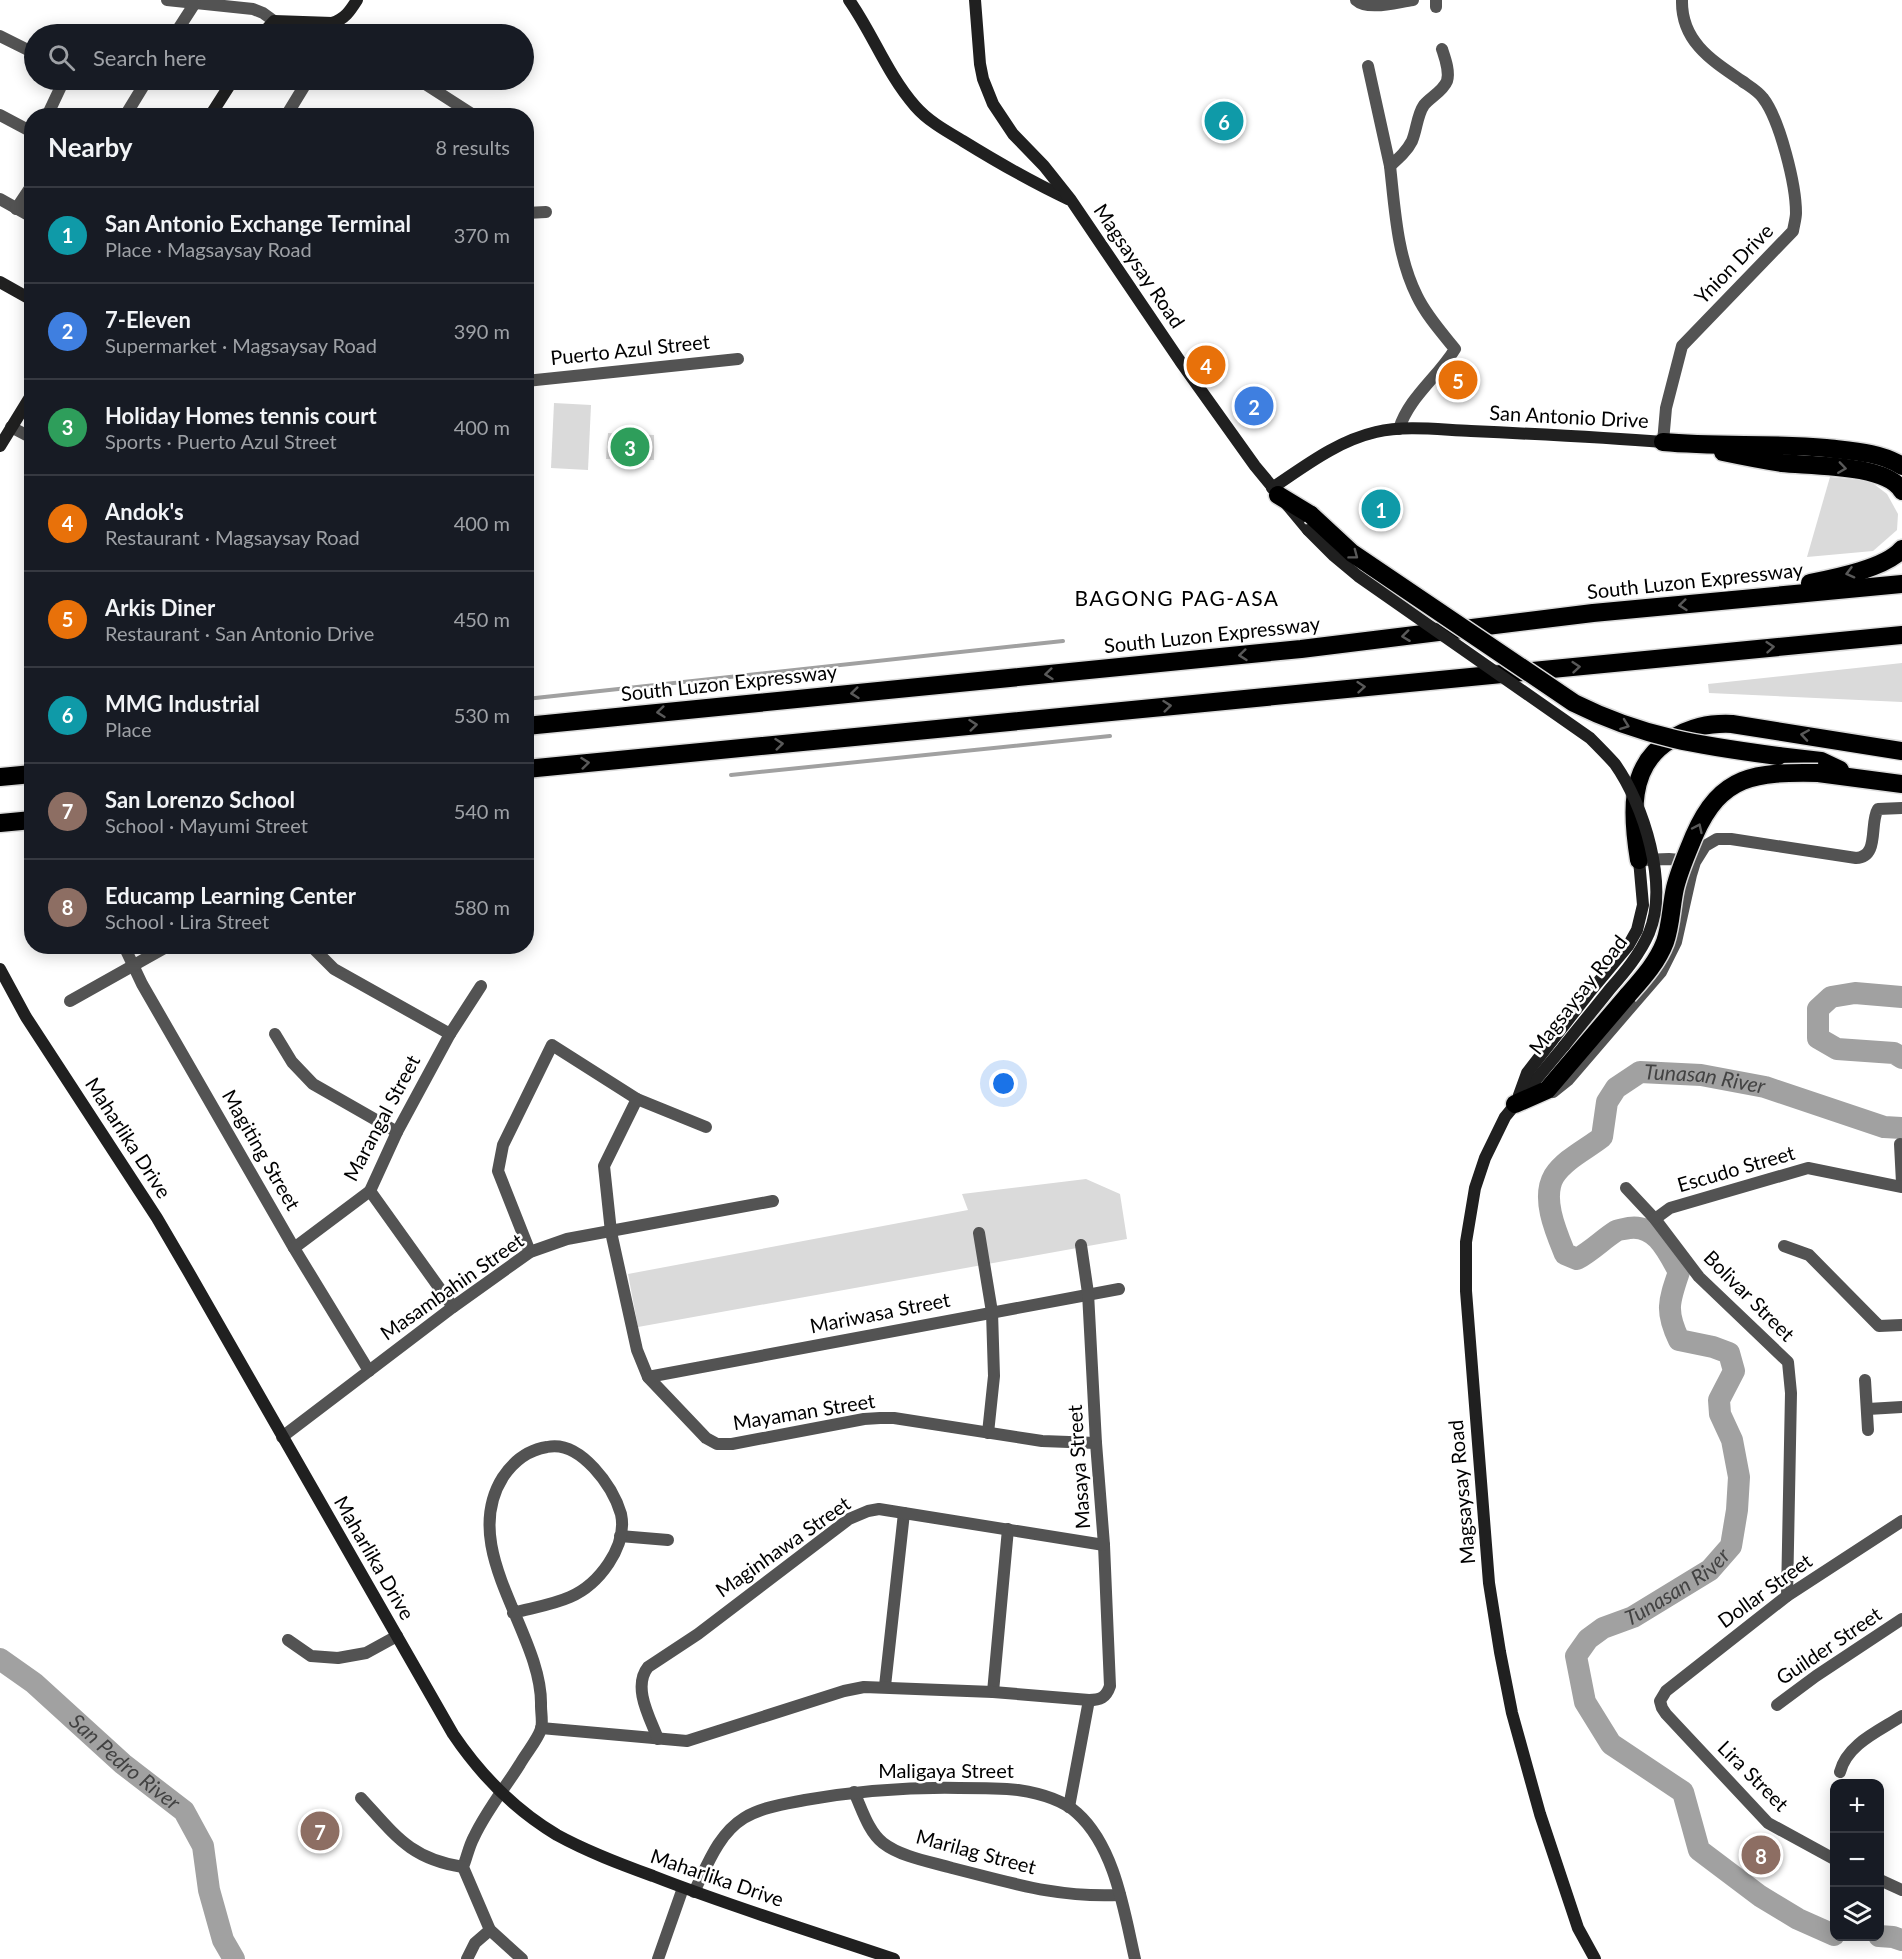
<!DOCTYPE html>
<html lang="en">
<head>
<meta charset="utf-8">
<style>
  :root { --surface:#171b24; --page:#20242c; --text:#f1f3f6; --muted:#9ea1a6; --line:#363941; --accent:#b45309 }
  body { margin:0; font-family:Lato,sans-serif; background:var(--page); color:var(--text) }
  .controls { position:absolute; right:18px; bottom:18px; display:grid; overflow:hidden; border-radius:12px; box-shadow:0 3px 15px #0003 }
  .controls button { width:54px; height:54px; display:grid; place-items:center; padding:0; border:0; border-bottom:2px solid var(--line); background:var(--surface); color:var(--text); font:30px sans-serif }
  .you { position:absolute; left:1004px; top:1084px; width:21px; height:21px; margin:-15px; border:4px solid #fff; border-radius:50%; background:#1a73e8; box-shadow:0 0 0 9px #1a73e833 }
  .badge { display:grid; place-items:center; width:39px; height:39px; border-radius:50%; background:var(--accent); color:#fff; font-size:20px; font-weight:700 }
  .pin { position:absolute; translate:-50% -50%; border:3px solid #fff; box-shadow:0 2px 6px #0006 }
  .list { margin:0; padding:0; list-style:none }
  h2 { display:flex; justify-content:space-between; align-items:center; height:78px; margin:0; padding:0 24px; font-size:26px }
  h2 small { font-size:20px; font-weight:400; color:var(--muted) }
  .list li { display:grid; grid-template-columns:39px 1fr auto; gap:18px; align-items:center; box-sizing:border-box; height:96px; padding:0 24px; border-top:2px solid var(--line) }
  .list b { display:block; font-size:22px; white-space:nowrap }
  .list p { margin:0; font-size:20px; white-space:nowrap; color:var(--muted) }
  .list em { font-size:20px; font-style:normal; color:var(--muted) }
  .icon { flex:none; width:33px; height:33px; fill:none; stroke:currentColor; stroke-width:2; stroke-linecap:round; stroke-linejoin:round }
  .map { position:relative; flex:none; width:1902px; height:1959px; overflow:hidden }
  .search { position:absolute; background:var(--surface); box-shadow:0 3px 15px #0003; left:24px; top:24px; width:510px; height:66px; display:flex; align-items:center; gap:15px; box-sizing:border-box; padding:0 21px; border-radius:33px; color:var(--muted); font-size:22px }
  .panel { position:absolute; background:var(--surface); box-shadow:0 3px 15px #0003; left:24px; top:108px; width:510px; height:846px; border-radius:24px }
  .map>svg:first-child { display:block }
  .green { fill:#dadada }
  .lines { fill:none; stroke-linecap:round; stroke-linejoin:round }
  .stream { stroke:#a1a1a1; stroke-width:4 }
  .river { stroke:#a1a1a1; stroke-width:22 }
  .highway-casing { stroke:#dbdbdb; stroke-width:21 }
  .street { stroke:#535353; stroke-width:12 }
  .secondary { stroke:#202020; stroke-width:12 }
  .highway { stroke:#000; stroke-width:18 }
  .highway-bridge-casing { stroke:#dbdbdb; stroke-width:21; stroke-linecap:butt }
  .secondary-bridge { stroke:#202020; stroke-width:12 }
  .highway-bridge { stroke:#000; stroke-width:18 }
  .oneway { stroke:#595959 }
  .labels { text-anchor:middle; stroke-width:5; stroke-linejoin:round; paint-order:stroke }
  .street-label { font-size:20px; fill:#000; stroke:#fff }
  .neighbourhood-label { font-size:21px; letter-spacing:1.5px; fill:#000; stroke:#fff }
  .water-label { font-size:21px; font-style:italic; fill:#424242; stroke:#fff }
</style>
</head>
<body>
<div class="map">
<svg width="1902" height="1959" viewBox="0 0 1902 1959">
  <rect width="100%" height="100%" fill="#fff"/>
  <g class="green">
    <path d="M554,403L591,405L588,470L551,468Z"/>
    <path d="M608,433L654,435V460L606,459Z"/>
    <path d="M1830,477L1870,481L1887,494L1898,514L1897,530L1873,551L1807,557Z"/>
    <path d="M1902,663V702L1709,693L1708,684Z"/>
    <path d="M1086,1179L1120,1194L1127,1239L638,1327L628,1274L968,1210L962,1194Z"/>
  </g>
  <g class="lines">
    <g class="stream">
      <path d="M526,699L1063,641"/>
      <path d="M731,775L1110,736"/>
    </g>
    <g class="river">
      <path d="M1902,997L1855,993L1831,997L1818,1009V1038L1837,1049L1894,1053L1902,1058"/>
      <path id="s1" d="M0,1659L34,1683L123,1764L184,1811L203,1846L209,1890L223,1940L234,1959"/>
      <path id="s2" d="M1834,1935L1798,1919L1760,1896L1699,1850L1683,1792L1611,1744L1585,1702L1576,1656L1588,1639L1603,1628L1633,1617L1710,1570L1731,1546L1737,1510L1739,1477L1732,1440L1720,1414L1719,1400L1734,1371L1729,1353L1713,1347L1679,1340C1665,1311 1669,1301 1679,1272C1668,1252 1656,1224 1629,1228C1625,1229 1620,1229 1616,1231C1602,1240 1593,1250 1577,1259L1565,1254C1556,1232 1541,1198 1554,1176C1565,1159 1587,1149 1602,1137L1607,1102L1616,1088L1640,1072L1701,1075L1765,1087L1884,1127L1902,1128"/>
      <path d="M1879,1936L1893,1937L1902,1940"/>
    </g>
    <defs>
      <g id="highway">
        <path d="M1663,442C1717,447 1771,443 1826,448C1851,451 1880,452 1902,466"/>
        <path d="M1723,452C1742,456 1762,460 1782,463C1811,466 1887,464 1902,491"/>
        <path d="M1278,495L1311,515"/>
        <path d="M1810,583C1835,578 1886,568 1902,549"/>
        <path d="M526,726L1301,649L1593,613L1902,584"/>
        <path d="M1778,756L1821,761L1840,770"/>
        <path d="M526,769L1902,635"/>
        <path d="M1818,773L1902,784"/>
        <path d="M0,777L32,774"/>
        <path d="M0,823L32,820"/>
        <path d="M1639,860C1632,817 1627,766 1670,740C1690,727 1709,723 1732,724L1902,751"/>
        <path d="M1515,1104L1547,1090L1628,995"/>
      </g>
    </defs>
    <use href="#highway" class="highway-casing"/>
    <g class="street">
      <path d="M167,0L253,9L263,13L274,21"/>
      <path d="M1356,0C1368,11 1397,2 1413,0"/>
      <path d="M1436,0V7"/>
      <path d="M332,23L350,34"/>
      <path d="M175,34L195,3"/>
      <path d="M0,36L34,53"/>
      <path d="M1368,66L1390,166C1399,158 1407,151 1412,141C1417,129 1417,115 1424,105C1431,97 1443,91 1447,81C1450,71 1445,58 1442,49"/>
      <path d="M419,80L475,116"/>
      <path d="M0,115L32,132"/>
      <path d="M47,116L64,80"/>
      <path d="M125,116L147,80"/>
      <path d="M286,116L308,80"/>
      <path d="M1390,166C1395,210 1397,256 1417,296C1426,315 1442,333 1455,349C1438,377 1409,397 1399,429"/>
      <path d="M0,199L32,217"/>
      <path d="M16,209L32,185"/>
      <path d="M526,213L546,212"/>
      <path d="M526,381L738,359"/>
      <path d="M11,427L32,438"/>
      <path d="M1663,442L1666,408L1682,346L1793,231C1794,225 1796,218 1796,213C1796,185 1780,120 1763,98C1758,91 1749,86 1742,81C1711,60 1681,41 1682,0"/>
      <path d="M1642,860L1669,859L1691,861"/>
      <path d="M124,946L142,984L294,1248L369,1371"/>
      <path d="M311,946L334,969L450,1034"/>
      <path d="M70,1001L168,946"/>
      <path d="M275,1034L292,1062L313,1084L397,1132"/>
      <path d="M1553,1092L1568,1080L1661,972L1676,942L1691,875L1695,862L1705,846L1717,839H1731L1856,858C1880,857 1869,823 1878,809L1902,808"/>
      <path d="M637,1099L706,1127"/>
      <path d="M1900,1144L1902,1183"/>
      <path d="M1626,1188L1655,1219L1699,1277L1788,1362L1791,1393L1787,1596"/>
      <path d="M370,1191L453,1307"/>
      <path d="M1655,1219L1670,1208L1808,1168L1902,1187"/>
      <path d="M979,1233L992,1312L994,1376L988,1433"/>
      <path d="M1784,1246L1809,1255L1879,1326L1902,1325"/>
      <path d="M294,1248L370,1191L397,1132L450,1034L481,986"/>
      <path d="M530,1252L498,1171L503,1145L552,1045L637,1099L604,1166L611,1232L637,1350L648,1377L706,1438L717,1444H732L864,1419L880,1418H894L1042,1441L1096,1443"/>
      <path d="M648,1377L1119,1289"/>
      <path d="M1865,1380L1868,1430"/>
      <path d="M1868,1409L1902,1407"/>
      <path d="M282,1437L453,1307L530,1252L567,1239L773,1201"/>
      <path d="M620,1536L668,1540"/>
      <path d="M513,1613C531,1608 552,1605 570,1597C598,1585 628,1547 621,1514C616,1497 606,1481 594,1468C582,1455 565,1443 547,1447C528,1450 513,1462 503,1477C457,1550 543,1633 541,1706C541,1713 543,1723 541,1729C537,1741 526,1753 520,1764C505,1788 486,1811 474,1837C469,1846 467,1857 463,1867L490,1930L522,1959"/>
      <path d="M288,1640L311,1656L338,1658L366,1653L397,1636"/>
      <path d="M885,1686L904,1513"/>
      <path d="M993,1692L1008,1529"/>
      <path d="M1777,1705L1816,1676L1902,1619"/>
      <path d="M541,1728L687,1741L844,1691L864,1687L993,1692L1089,1700C1100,1700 1106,1698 1110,1686L1104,1545L1096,1443L1088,1293L1081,1245"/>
      <path d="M658,1739C650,1718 632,1687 648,1667L698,1634L849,1519L868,1511L879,1509L1104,1545"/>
      <path d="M1840,1772C1847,1744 1879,1731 1902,1716"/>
      <path d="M854,1792C862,1809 868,1831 883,1843C901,1857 931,1862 952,1868C1012,1883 1057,1898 1120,1895"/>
      <path d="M361,1798C395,1835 410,1859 463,1867"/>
      <path d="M1069,1807L1089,1700"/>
      <path d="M1834,1859L1768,1823L1666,1714L1662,1708L1660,1701L1666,1691L1787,1596L1902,1521"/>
      <path d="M1880,1880L1902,1890"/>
      <path d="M694,1892C707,1866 718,1834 744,1818C762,1807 785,1804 805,1800C858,1791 905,1787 959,1788C979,1788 999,1788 1018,1790C1038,1793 1062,1799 1077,1813C1115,1847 1124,1911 1135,1959"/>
      <path d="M467,1959L475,1943L490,1930"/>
      <path d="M658,1959L683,1888"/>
    </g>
    <g class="secondary">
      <path d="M849,0C873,34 887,74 915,106C928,121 946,131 963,141C997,162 1032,182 1068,199"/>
      <path d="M975,0L980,64L983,79L993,104L1013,134L1044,166L1071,200L1180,361L1255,466L1308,530"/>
      <path d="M262,34L274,21L332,23C345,19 350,11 357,0"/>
      <path d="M210,116L233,80"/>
      <path d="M0,282L32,300"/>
      <path d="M0,446L32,394"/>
      <path d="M1272,488C1305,466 1337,441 1376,432C1406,425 1441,430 1471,431C1535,434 1599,437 1663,442"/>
      <path d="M0,969L26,1017L157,1218L188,1271L453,1734C480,1774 515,1810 557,1835C588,1852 620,1864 653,1876C732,1907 814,1932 894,1959"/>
      <path d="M1564,1046L1505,1117L1485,1158L1475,1188L1466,1242V1291L1489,1583L1500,1652L1512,1713L1540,1814L1578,1928L1595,1959"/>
      <path d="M1519,1095L1527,1073L1589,993L1628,946L1637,930L1643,905L1639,860"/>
    </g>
    <use href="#highway" class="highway"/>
    <defs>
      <g id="highway-bridge">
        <path d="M1311,515L1352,553L1574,703C1644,738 1703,746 1778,756"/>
        <path d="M1628,995C1642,979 1657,963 1665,942C1671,925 1671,906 1675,888C1679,871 1687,853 1694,836C1721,774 1755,772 1818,773"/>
      </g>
    </defs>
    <use href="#highway-bridge" class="highway-bridge-casing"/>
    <path class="secondary-bridge" d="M1308,530L1334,556L1358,576L1590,738C1598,746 1607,755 1615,764C1644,805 1669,885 1649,933C1640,954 1625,972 1610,989C1595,1008 1579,1027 1564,1046"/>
    <use href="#highway-bridge" class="highway-bridge"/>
  </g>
  <defs><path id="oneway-chevron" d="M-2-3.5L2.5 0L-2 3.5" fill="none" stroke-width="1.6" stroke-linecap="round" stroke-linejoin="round" transform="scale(1.5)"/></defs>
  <g class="oneway">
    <use href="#oneway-chevron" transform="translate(1842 468) rotate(8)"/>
    <use href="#oneway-chevron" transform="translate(1354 555) rotate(37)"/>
    <use href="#oneway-chevron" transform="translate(1850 573) rotate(165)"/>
    <use href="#oneway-chevron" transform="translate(1683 605) rotate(174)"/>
    <use href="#oneway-chevron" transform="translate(1406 636) rotate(173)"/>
    <use href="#oneway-chevron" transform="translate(1770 647) rotate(-5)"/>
    <use href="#oneway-chevron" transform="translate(1243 655) rotate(174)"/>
    <use href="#oneway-chevron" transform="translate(1576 667) rotate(-5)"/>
    <use href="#oneway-chevron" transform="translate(1049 674) rotate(174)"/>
    <use href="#oneway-chevron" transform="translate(1361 687) rotate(-5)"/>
    <use href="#oneway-chevron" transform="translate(855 693) rotate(174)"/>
    <use href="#oneway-chevron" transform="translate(1167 706) rotate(-6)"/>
    <use href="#oneway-chevron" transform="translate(661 712) rotate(174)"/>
    <use href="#oneway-chevron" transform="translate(973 725) rotate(-6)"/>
    <use href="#oneway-chevron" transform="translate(1625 725) rotate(20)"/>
    <use href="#oneway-chevron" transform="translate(1805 735) rotate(-171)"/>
    <use href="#oneway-chevron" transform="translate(779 744) rotate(-6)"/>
    <use href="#oneway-chevron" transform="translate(585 763) rotate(-6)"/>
    <use href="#oneway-chevron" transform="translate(1698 828) rotate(-65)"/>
  </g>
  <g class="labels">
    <g class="street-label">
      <text transform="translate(1734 264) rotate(-46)" y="7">Ynion Drive</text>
      <text transform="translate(1139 266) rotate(56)" y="7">Magsaysay Road</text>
      <text transform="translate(630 350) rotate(-6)" y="7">Puerto Azul Street</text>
      <text transform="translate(1569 417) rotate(3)" y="7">San Antonio Drive</text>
      <text transform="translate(1695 581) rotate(-6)" y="7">South Luzon Expressway</text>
      <text transform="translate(1212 635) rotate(-6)" y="7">South Luzon Expressway</text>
      <text transform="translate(729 683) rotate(-6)" y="7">South Luzon Expressway</text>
      <text transform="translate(1578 995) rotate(-52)" y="7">Magsaysay Road</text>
      <text transform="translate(382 1118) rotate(-62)" y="7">Marangal Street</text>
      <text transform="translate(128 1138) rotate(57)" y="7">Maharlika Drive</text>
      <text transform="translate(261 1150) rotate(60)" y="7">Magiting Street</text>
      <text transform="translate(1736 1169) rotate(-16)" y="7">Escudo Street</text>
      <text transform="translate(452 1287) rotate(-35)" y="7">Masambahin Street</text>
      <text transform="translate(1749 1296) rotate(45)" y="7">Bolivar Street</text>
      <text transform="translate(880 1313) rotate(-11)" y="7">Mariwasa Street</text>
      <text transform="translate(804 1412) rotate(-9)" y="7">Mayaman Street</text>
      <text transform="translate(1079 1467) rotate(-94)" y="7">Masaya Street</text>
      <text transform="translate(1462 1492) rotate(-95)" y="7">Magsaysay Road</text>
      <text transform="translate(783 1547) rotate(-35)" y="7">Maginhawa Street</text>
      <text transform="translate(374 1558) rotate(60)" y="7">Maharlika Drive</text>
      <text transform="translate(1765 1591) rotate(-36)" y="7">Dollar Street</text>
      <text transform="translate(1829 1646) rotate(-34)" y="7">Guilder Street</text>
      <text x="946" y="1778">Maligaya Street</text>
      <text transform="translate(1753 1776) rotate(45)" y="7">Lira Street</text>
      <text transform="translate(976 1852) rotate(15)" y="7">Marilag Street</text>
      <text transform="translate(717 1878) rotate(19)" y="7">Maharlika Drive</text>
    </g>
    <g class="neighbourhood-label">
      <text x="1177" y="606">BAGONG PAG-ASA</text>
    </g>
    <g class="water-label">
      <text dy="7" stroke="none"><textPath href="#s2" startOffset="1356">Tunasan River</textPath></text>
      <text dy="7" stroke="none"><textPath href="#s2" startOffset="528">Tunasan River</textPath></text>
      <text dy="7" stroke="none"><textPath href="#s1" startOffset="162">San Pedro River</textPath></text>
    </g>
  </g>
</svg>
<div class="controls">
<button>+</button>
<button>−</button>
<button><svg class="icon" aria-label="layers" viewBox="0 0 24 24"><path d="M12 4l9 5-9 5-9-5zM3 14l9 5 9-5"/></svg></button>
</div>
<div class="you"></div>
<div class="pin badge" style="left:1381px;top:509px;background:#0f9aa8">1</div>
<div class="pin badge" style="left:1254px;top:406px;background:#3f7fe0">2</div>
<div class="pin badge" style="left:630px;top:447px;background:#2e9e5b">3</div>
<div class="pin badge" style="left:1206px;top:365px;background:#e8710a">4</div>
<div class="pin badge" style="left:1458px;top:380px;background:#e8710a">5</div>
<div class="pin badge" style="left:1224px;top:121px;background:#0f9aa8">6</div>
<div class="pin badge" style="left:320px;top:1831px;background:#8d6e63">7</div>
<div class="pin badge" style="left:1761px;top:1855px;background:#8d6e63">8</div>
<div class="search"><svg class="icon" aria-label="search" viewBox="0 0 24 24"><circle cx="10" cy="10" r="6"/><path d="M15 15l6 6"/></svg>Search here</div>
<section class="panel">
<h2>Nearby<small>8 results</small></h2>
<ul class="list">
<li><span class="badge" style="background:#0f9aa8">1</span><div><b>San Antonio Exchange Terminal</b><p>Place · Magsaysay Road</p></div><em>370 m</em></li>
<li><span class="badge" style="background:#3f7fe0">2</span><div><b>7-Eleven</b><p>Supermarket · Magsaysay Road</p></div><em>390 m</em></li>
<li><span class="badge" style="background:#2e9e5b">3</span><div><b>Holiday Homes tennis court</b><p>Sports · Puerto Azul Street</p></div><em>400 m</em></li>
<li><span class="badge" style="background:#e8710a">4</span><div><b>Andok's</b><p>Restaurant · Magsaysay Road</p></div><em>400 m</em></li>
<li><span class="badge" style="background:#e8710a">5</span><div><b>Arkis Diner</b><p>Restaurant · San Antonio Drive</p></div><em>450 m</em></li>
<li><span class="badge" style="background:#0f9aa8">6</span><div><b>MMG Industrial</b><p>Place</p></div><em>530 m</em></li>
<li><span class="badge" style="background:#8d6e63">7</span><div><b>San Lorenzo School</b><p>School · Mayumi Street</p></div><em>540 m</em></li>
<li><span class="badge" style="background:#8d6e63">8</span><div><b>Educamp Learning Center</b><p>School · Lira Street</p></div><em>580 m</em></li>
</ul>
</section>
</div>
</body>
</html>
